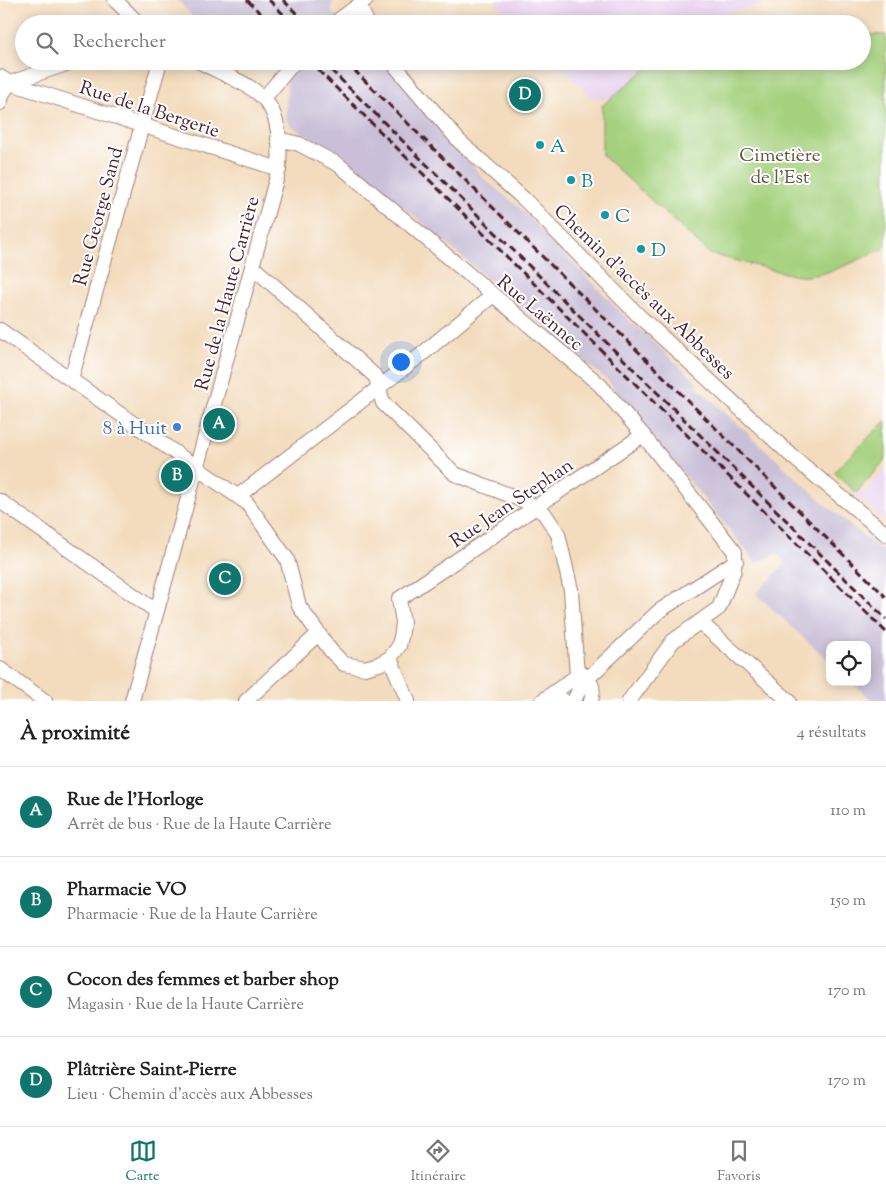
<!DOCTYPE html>
<html lang="fr">
<head>
<meta charset="utf-8">
<style>
  :root { --surface:#fff; --page:#f6f6f6; --text:#222; --muted:#767676; --line:#e0e0e0; --accent:#0f766e }
  body { margin:0; font-family:"Sorts Mill Goudy",serif; background:var(--page); color:var(--text) }
  .controls { position:absolute; right:15px; bottom:15px; display:grid; overflow:hidden; border-radius:10px; box-shadow:0 2px 12px #0003 }
  .controls button { width:45px; height:45px; display:grid; place-items:center; padding:0; border:0; border-bottom:1px solid var(--line); background:var(--surface); color:var(--text); font:25px sans-serif }
  .you { position:absolute; left:400px; top:361px; width:18px; height:18px; margin:-12px; border:4px solid #fff; border-radius:50%; background:#1a73e8; box-shadow:0 0 0 8px #1a73e833 }
  .badge { display:grid; place-items:center; width:32px; height:32px; border-radius:50%; background:var(--accent); color:#fff; font-size:16px; font-weight:700 }
  .pin { position:absolute; translate:-50% -50%; border:2px solid #fff; box-shadow:0 1px 5px #0006 }
  .list { margin:0; padding:0; list-style:none }
  h2 { display:flex; justify-content:space-between; align-items:center; height:65px; margin:0; padding:0 20px; font-size:21px }
  h2 small { font-size:16px; font-weight:400; color:var(--muted) }
  .list li { display:grid; grid-template-columns:32px 1fr auto; gap:15px; align-items:center; box-sizing:border-box; height:90px; padding:0 20px; border-top:1px solid var(--line) }
  .list b { display:block; font-size:19px; white-space:nowrap }
  .list p { margin:0; font-size:16px; white-space:nowrap; color:var(--muted) }
  .list em { font-size:16px; font-style:normal; color:var(--muted) }
  .icon { flex:none; width:28px; height:28px; fill:none; stroke:currentColor; stroke-width:2; stroke-linecap:round; stroke-linejoin:round }
  .map { position:relative; flex:none; width:886px; height:701px; overflow:hidden }
  .search { position:absolute; background:var(--surface); box-shadow:0 2px 12px #0003; left:15px; right:15px; top:15px; height:55px; display:flex; align-items:center; gap:12px; box-sizing:border-box; padding:0 18px; border-radius:28px; color:var(--muted); font-size:19px }
  .sheet { height:425px; background:var(--surface) }
  nav { display:flex; justify-content:space-around; align-items:center; box-sizing:border-box; height:70px; border-top:1px solid var(--line); background:var(--surface); font-size:14px; color:var(--muted) }
  nav a { display:grid; justify-items:center; gap:2px }
  nav .on { color:var(--accent) }
  .map>svg:first-child { display:block }
  .built { fill:#e8d2ee }
  .industrial { fill:#c9bfd7 }
  .green { fill:#a5d17e; stroke:#787854 }
  .lines { fill:none; stroke-linecap:round; stroke-linejoin:round }
  .minor-casing { stroke:#9e7e74; stroke-width:16 }
  .minor { stroke:#fff; stroke-width:14 }
  .rail { stroke:#4a1f2b; stroke-width:3; stroke-dasharray:8 4; stroke-linecap:butt }
  .culture-dot { fill:#0f9aa8; stroke:#fff; stroke-width:2 }
  .shop-dot { fill:#3f7fe0; stroke:#fff; stroke-width:2 }
  .labels { text-anchor:middle; stroke-width:4; stroke-linejoin:round; paint-order:stroke }
  .street-label { font-size:19px; fill:#4a1f2b; stroke:#fff }
  .culture-label { font-size:19px; fill:#0d838f; stroke:#fff; text-anchor:start }
  .park-label { font-size:19px; fill:#655444; stroke:#fff }
  .shop-label { font-size:19px; fill:#366cbe; stroke:#fff; text-anchor:end }
</style>
</head>
<body>
<div class="map">
<svg width="886" height="701" viewBox="0 0 886 701">
  <rect width="100%" height="100%" fill="#fff"/>
  <filter id="ink" filterUnits="userSpaceOnUse"><feTurbulence type="fractalNoise" baseFrequency=".02" numOctaves="2"/><feDisplacementMap in="SourceGraphic" scale="10" xChannelSelector="R" yChannelSelector="G"/><feConvolveMatrix kernelMatrix="1 2 1 2 8 2 1 2 1" color-interpolation-filters="sRGB"/></filter>
  <filter id="wash" filterUnits="userSpaceOnUse"><feTurbulence type="fractalNoise" baseFrequency=".0096" numOctaves="4" result="noise"/><feDisplacementMap in="SourceGraphic" scale="20" xChannelSelector="R" yChannelSelector="G"/><feGaussianBlur stdDeviation="1.12" result="paint"/><feColorMatrix in="noise" values="0 0 0 0 0 0 0 0 0 0 0 0 0 0 0 0 0 1.4 0 .05"/><feComposite in="paint" operator="in"/></filter>
  <g filter="url(#wash)">
    <rect width="100%" height="100%" fill="#f3dcbd"/>
    <g class="built">
      <path d="M493,0H761L762,4L702,21L699,24H517Z"/>
      <path d="M555,61H655L611,99L591,97Z"/>
      <path d="M886,469V522L853,494L859,488L860,493L869,492L871,484Z"/>
    </g>
    <g class="industrial">
      <path d="M178,0H332V13L344,23L356,20L358,24H214L208,20L204,24H199Z"/>
      <path d="M262,61H384L485,180L519,207L618,309L698,383L695,385L827,506L886,554V701H872L852,682H867V645H830V662L756,594L785,563L777,554L756,563L608,381L340,153L292,127L286,120L287,79L283,66L268,67Z"/>
    </g>
    <g class="green">
      <path d="M862,34L886,35V246L883,249C856,260 826,278 797,276L710,254L602,155V106L655,61H862Z"/>
      <path d="M886,420V459L856,493L834,472Z"/>
    </g>
  </g>
  <g filter="url(#ink)">
    <g class="lines">
      <defs>
        <g id="minor">
          <path d="M115,0L139,24"/>
          <path d="M359,6L368,24"/>
          <path d="M333,24L366,0"/>
          <path d="M391,61L459,141L525,200L638,315L793,457L886,534"/>
          <path d="M0,77L10,83L279,169"/>
          <path d="M10,83L75,61"/>
          <path d="M265,97L295,61"/>
          <path d="M0,103L3,93L10,83"/>
          <path d="M278,139L299,144L339,165L600,385L643,435L735,552L734,570L719,608L673,641L629,701"/>
          <path d="M253,267L376,377L383,403L455,474L527,502L544,513L558,534L571,590L577,676L542,701"/>
          <path d="M0,330L247,503L287,559L299,606L331,651L344,664L365,668L379,664L390,658L399,646L402,632L403,622L399,599L643,435"/>
          <path d="M71,380L160,61"/>
          <path d="M238,496L421,355L493,295"/>
          <path d="M0,501L156,611"/>
          <path d="M700,622L789,701"/>
          <path d="M390,658L408,701"/>
          <path d="M0,669L45,701"/>
          <path d="M581,673C592,683 595,687 591,701"/>
          <path d="M548,697L557,696L564,701"/>
          <path d="M132,701L279,169C283,92 259,92 198,61"/>
          <path d="M246,701L318,634"/>
          <path d="M574,701L578,692L587,679L659,611L736,561"/>
        </g>
      </defs>
      <use href="#minor" class="minor-casing"/>
      <use href="#minor" class="minor"/>
      <g class="rail">
        <path d="M247,0L271,24"/>
        <path d="M269,0L293,24"/>
        <path d="M283,0L307,24"/>
        <path d="M309,61L886,632"/>
        <path d="M322,61L886,619"/>
        <path d="M345,61L886,597"/>
      </g>
    </g>
  </g>
  <g class="culture-dot">
    <circle cx="540" cy="145" r="5"/>
    <circle cx="571" cy="180" r="5"/>
    <circle cx="605" cy="215" r="5"/>
    <circle cx="641" cy="249" r="5"/>
  </g>
  <circle class="shop-dot" cx="177" cy="427" r="5"/>
  <g class="labels">
    <g class="street-label">
      <text transform="translate(150 108) rotate(18)" y="7">Rue de la Bergerie</text>
      <text transform="translate(97 216) rotate(-75)" y="7">Rue George Sand</text>
      <text transform="translate(645 291) rotate(44)" y="7">Chemin d'accès aux Abbesses</text>
      <text transform="translate(226 293) rotate(-75)" y="7">Rue de la Haute Carrière</text>
      <text transform="translate(541 312) rotate(40)" y="7">Rue Laënnec</text>
      <text transform="translate(511 502) rotate(-34)" y="7">Rue Jean Stephan</text>
    </g>
    <g class="culture-label">
      <text x="550" y="152">A</text>
      <text x="581" y="187">B</text>
      <text x="615" y="222">C</text>
      <text x="651" y="256">D</text>
    </g>
    <g class="park-label">
      <text x="780" y="161">Cimetière<tspan x="780" dy="22">de l'Est</tspan></text>
    </g>
    <g class="shop-label">
      <text x="167" y="434">8 à Huit</text>
    </g>
  </g>
</svg>
<div class="controls">
<button><svg class="icon" aria-label="locate" viewBox="0 0 24 24"><circle cx="12" cy="12" r="6"/><path d="M12 2v4M12 18v4M2 12h4M18 12h4"/></svg></button>
</div>
<div class="you"></div>
<div class="pin badge" style="left:219px;top:424px">A</div>
<div class="pin badge" style="left:177px;top:476px">B</div>
<div class="pin badge" style="left:225px;top:579px">C</div>
<div class="pin badge" style="left:525px;top:95px">D</div>
<div class="search"><svg class="icon" aria-label="search" viewBox="0 0 24 24"><circle cx="10" cy="10" r="6"/><path d="M15 15l6 6"/></svg>Rechercher</div>
</div>
<section class="sheet">
<h2>À proximité<small>4 résultats</small></h2>
<ul class="list">
<li><span class="badge">A</span><div><b>Rue de l'Horloge</b><p>Arrêt de bus · Rue de la Haute Carrière</p></div><em>110 m</em></li>
<li><span class="badge">B</span><div><b>Pharmacie VO</b><p>Pharmacie · Rue de la Haute Carrière</p></div><em>150 m</em></li>
<li><span class="badge">C</span><div><b>Cocon des femmes et barber shop</b><p>Magasin · Rue de la Haute Carrière</p></div><em>170 m</em></li>
<li><span class="badge">D</span><div><b>Plâtrière Saint-Pierre</b><p>Lieu · Chemin d'accès aux Abbesses</p></div><em>170 m</em></li>
</ul>
</section>
<nav>
<a class="on"><svg class="icon" aria-label="map" viewBox="0 0 24 24"><path d="M3 6l6-2 6 2 6-2v14l-6 2-6-2-6 2zM9 4v14M15 6v14"/></svg>Carte</a>
<a><svg class="icon" aria-label="directions" viewBox="0 0 24 24"><path d="M12 3l9 9-9 9-9-9zM9 14v-3h6M13 9l2 2-2 2"/></svg>Itinéraire</a>
<a><svg class="icon" aria-label="saved" viewBox="0 0 24 24"><path d="M7 4h10v16l-5-4-5 4z"/></svg>Favoris</a>
</nav>
</body>
</html>
